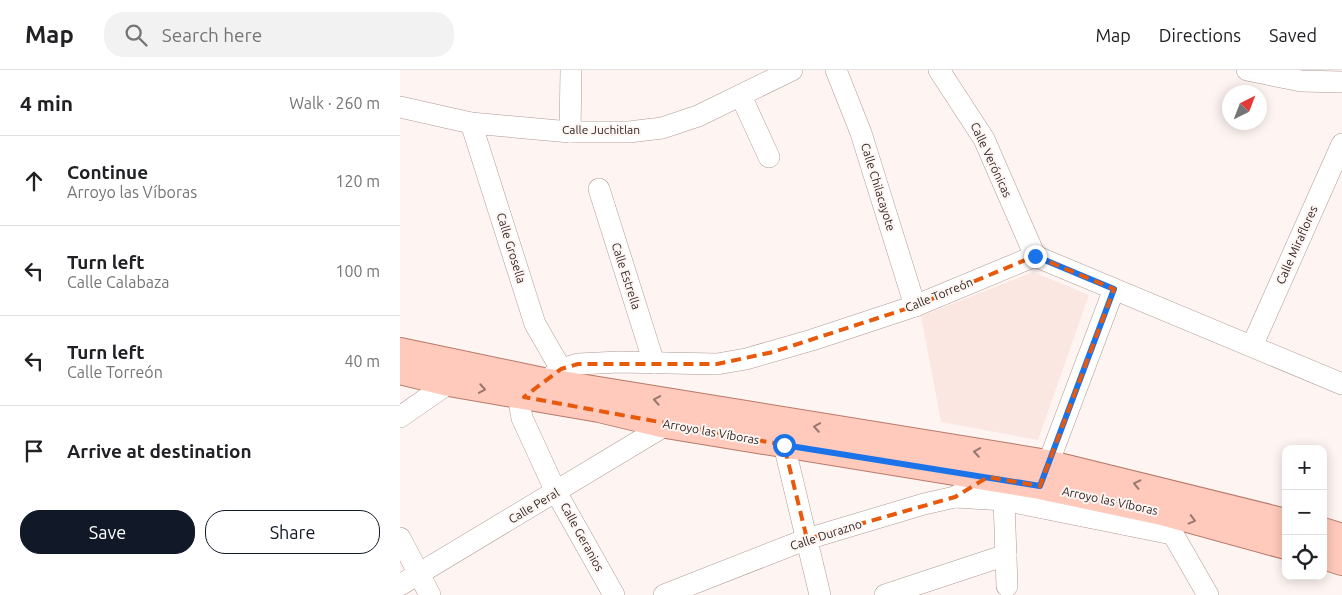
<!DOCTYPE html>
<html lang="en">
<head>
<meta charset="utf-8">
<style>
  :root { --surface:#fff; --page:#f2f2f2; --text:#202124; --muted:#757577; --line:#e0e0e0; --accent:#111827 }
  body { margin:0; font-family:Ubuntu,sans-serif; background:var(--page); color:var(--text) }
  .controls { position:absolute; right:15px; bottom:15px; display:grid; overflow:hidden; border-radius:10px; box-shadow:0 2px 12px #0003 }
  .controls button { width:45px; height:45px; display:grid; place-items:center; padding:0; border:0; border-bottom:1px solid var(--line); background:var(--surface); color:var(--text); font:25px sans-serif }
  .compass { position:absolute; left:822px; top:15px; width:45px; height:45px; border-radius:50%; background:var(--surface); box-shadow:0 2px 12px #0003; rotate:42deg }
  .stop { position:absolute; width:15px; height:15px; margin:-11px; border:4px solid #1a73e8; border-radius:50%; background:#fff }
  .stop.end { background:#1a73e8; border-color:#fff; box-shadow:0 1px 5px #0008 }
  .list { margin:0; padding:0; list-style:none }
  h2 { display:flex; justify-content:space-between; align-items:center; height:65px; margin:0; padding:0 20px; font-size:21px }
  h2 small { font-size:16px; font-weight:400; color:var(--muted) }
  .list li { display:grid; grid-template-columns:32px 1fr auto; gap:15px; align-items:center; box-sizing:border-box; height:90px; padding:0 20px; border-top:1px solid var(--line) }
  .list b { display:block; font-size:19px; white-space:nowrap }
  .list p { margin:0; font-size:16px; white-space:nowrap; color:var(--muted) }
  .list em { font-size:16px; font-style:normal; color:var(--muted) }
  .actions { display:flex; gap:10px; padding:15px 20px }
  .actions a { flex:1; padding:11px 0; border:1px solid var(--accent); border-radius:20px; text-align:center; font-size:18px; color:var(--accent) }
  .actions .main { background:var(--accent); color:#fff }
  .icon { flex:none; width:28px; height:28px; fill:none; stroke:currentColor; stroke-width:2; stroke-linecap:round; stroke-linejoin:round }
  .map { position:relative; flex:none; width:942px; height:525px; overflow:hidden }
  header { display:flex; align-items:center; gap:30px; box-sizing:border-box; height:70px; padding:0 25px; background:var(--surface); border-bottom:1px solid var(--line) }
  header strong { font-size:24px }
  nav { display:flex; gap:28px; margin-inline-start:auto; font-size:18px }
  .search { width:350px; height:45px; background:var(--page); display:flex; align-items:center; gap:12px; box-sizing:border-box; padding:0 18px; border-radius:20px; color:var(--muted); font-size:19px }
  main { display:flex }
  aside { flex:1; background:var(--surface) }
  .map>svg:first-child { display:block }
  .built { fill:#fae7e2 }
  .lines { fill:none; stroke-linecap:round; stroke-linejoin:round }
  .minor-casing { stroke:#af9a94; stroke-width:22 }
  .major-casing { stroke:#b77969; stroke-width:28 }
  .minor { stroke:#fff; stroke-width:21 }
  .major { stroke:#ffc9bb; stroke-width:26 }
  .oneway { stroke:#987870 }
  .route { stroke:#1a73e8; stroke-width:6 }
  .marked { fill:none; stroke:#e8590c; stroke-width:4; stroke-dasharray:10 6; stroke-linejoin:round }
  .labels { text-anchor:middle; stroke-width:4; stroke-linejoin:round; paint-order:stroke }
  .street-label { font-size:12px; fill:#302825; stroke:#fef5f2 }
</style>
</head>
<body>
<header>
<strong>Map</strong>
<div class="search"><svg class="icon" aria-label="search" viewBox="0 0 24 24"><circle cx="10" cy="10" r="6"/><path d="M15 15l6 6"/></svg>Search here</div>
<nav><a>Map</a><a>Directions</a><a>Saved</a></nav>
</header>
<main>
<aside>
<h2>4 min<small>Walk · 260 m</small></h2>
<ul class="list">
<li><svg class="icon" aria-label="ahead" viewBox="0 0 24 24"><path d="M12 20V5M6 11l6-6 6 6"/></svg><div><b>Continue</b><p>Arroyo las Víboras</p></div><em>120 m</em></li>
<li><svg class="icon" aria-label="left" viewBox="0 0 24 24"><path d="M17 20v-9H6M10 6l-5 5 5 5"/></svg><div><b>Turn left</b><p>Calle Calabaza</p></div><em>100 m</em></li>
<li><svg class="icon" aria-label="left" viewBox="0 0 24 24"><path d="M17 20v-9H6M10 6l-5 5 5 5"/></svg><div><b>Turn left</b><p>Calle Torreón</p></div><em>40 m</em></li>
<li><svg class="icon" aria-label="arrive" viewBox="0 0 24 24"><path d="M6 21V4h12l-3 4 3 4H6"/></svg><div><b>Arrive at destination</b></div></li>
</ul>
<div class="actions"><a class="main">Save</a><a>Share</a></div>
</aside>
<div class="map">
<svg width="942" height="525" viewBox="0 0 942 525">
  <rect width="100%" height="100%" fill="#fef5f2"/>
  <path class="built" d="M633,202L689,225L638,370L541,352L521,246Z"/>
  <g class="lines">
    <defs>
      <g id="minor">
        <path d="M436,0L461,63L515,236"/>
        <path d="M539,0L584,69L635,186"/>
        <path d="M847,0L901,11L942,12"/>
        <path d="M341,26L369,87"/>
        <path d="M0,37L71,53L170,62H229L262,58L298,46L392,0"/>
        <path d="M71,53L135,254L161,299"/>
        <path d="M170,62L171,0"/>
        <path d="M199,119L254,293"/>
        <path d="M852,276L942,74"/>
        <path d="M0,347L49,313"/>
        <path d="M384,375L420,525"/>
        <path d="M643,407L714,219"/>
        <path d="M555,427L604,430L772,464"/>
        <path d="M604,430L607,516"/>
        <path d="M766,452L808,525"/>
        <path d="M0,468L30,525"/>
        <path d="M0,515L266,355"/>
        <path d="M214,525L156,422L122,348L120,337L124,327L161,299L178,294L219,292L317,294L346,289L412,270L515,236L635,186L942,314"/>
        <path d="M264,525L407,469L524,434L555,427L588,407"/>
        <path d="M485,525L606,485"/>
      </g>
      <g id="major">
        <path d="M0,281L143,311L647,393L886,452"/>
        <path d="M0,301L49,313L199,339L266,355L640,416L762,442L886,476"/>
        <path d="M923,461L942,467"/>
        <path d="M923,486L942,492"/>
      </g>
    </defs>
    <use href="#minor" class="minor-casing"/>
    <use href="#major" class="major-casing"/>
    <use href="#minor" class="minor"/>
    <use href="#major" class="major"/>
  </g>
  <defs><path id="oneway-chevron" d="M-2-3.5L2.5 0L-2 3.5" fill="none" stroke-width="1.6" stroke-linecap="round" stroke-linejoin="round" transform="scale(1.25)"/></defs>
  <g class="oneway">
    <use href="#oneway-chevron" transform="translate(82 319) rotate(10)"/>
    <use href="#oneway-chevron" transform="translate(257 330) rotate(-170)"/>
    <use href="#oneway-chevron" transform="translate(417 357) rotate(-171)"/>
    <use href="#oneway-chevron" transform="translate(577 382) rotate(-171)"/>
    <use href="#oneway-chevron" transform="translate(737 414) rotate(-167)"/>
    <use href="#oneway-chevron" transform="translate(792 450) rotate(15)"/>
  </g>
  <g class="lines">
    <path class="route" d="M384,375L640,416L714,219L635,186"/>
  </g>
  <path class="marked" d="M635,186L714,219L640,416L588,407L555,427L407,469L384,375L124,327L161,299L178,294H317L373,282L515,236Z"/>
  <g class="labels">
    <g class="street-label">
      <text x="201" y="64">Calle Juchitlan</text>
      <text transform="translate(591 90) rotate(65)" y="4">Calle Verónicas</text>
      <text transform="translate(478 117) rotate(73)" y="4">Calle Chilacayote</text>
      <text transform="translate(897 175) rotate(-66)" y="4">Calle Miraflores</text>
      <text transform="translate(111 178) rotate(73)" y="4">Calle Grosella</text>
      <text transform="translate(226 206) rotate(72)" y="4">Calle Estrella</text>
      <text transform="translate(539 225) rotate(-22)" y="4">Calle Torreón</text>
      <text transform="translate(311 362) rotate(10)" y="4">Arroyo las Víboras</text>
      <text transform="translate(710 431) rotate(12)" y="4">Arroyo las Víboras</text>
      <text transform="translate(134 436) rotate(-31)" y="4">Calle Peral</text>
      <text transform="translate(426 465) rotate(-18)" y="4">Calle Durazno</text>
      <text transform="translate(182 467) rotate(61)" y="4">Calle Geranios</text>
    </g>
  </g>
</svg>
<div class="controls">
<button>+</button>
<button>−</button>
<button><svg class="icon" aria-label="locate" viewBox="0 0 24 24"><circle cx="12" cy="12" r="6"/><path d="M12 2v4M12 18v4M2 12h4M18 12h4"/></svg></button>
</div>
<svg class="compass" viewBox="-18 -18 36 36"><path d="M0-13l5 13h-10z" fill="#e53935"/><path d="M0 13l5-13h-10z" fill="#757577"/></svg>
<div class="stop" style="left:384px;top:375px"></div>
<div class="stop end" style="left:635px;top:186px"></div>
</div>
</main>
</body>
</html>
